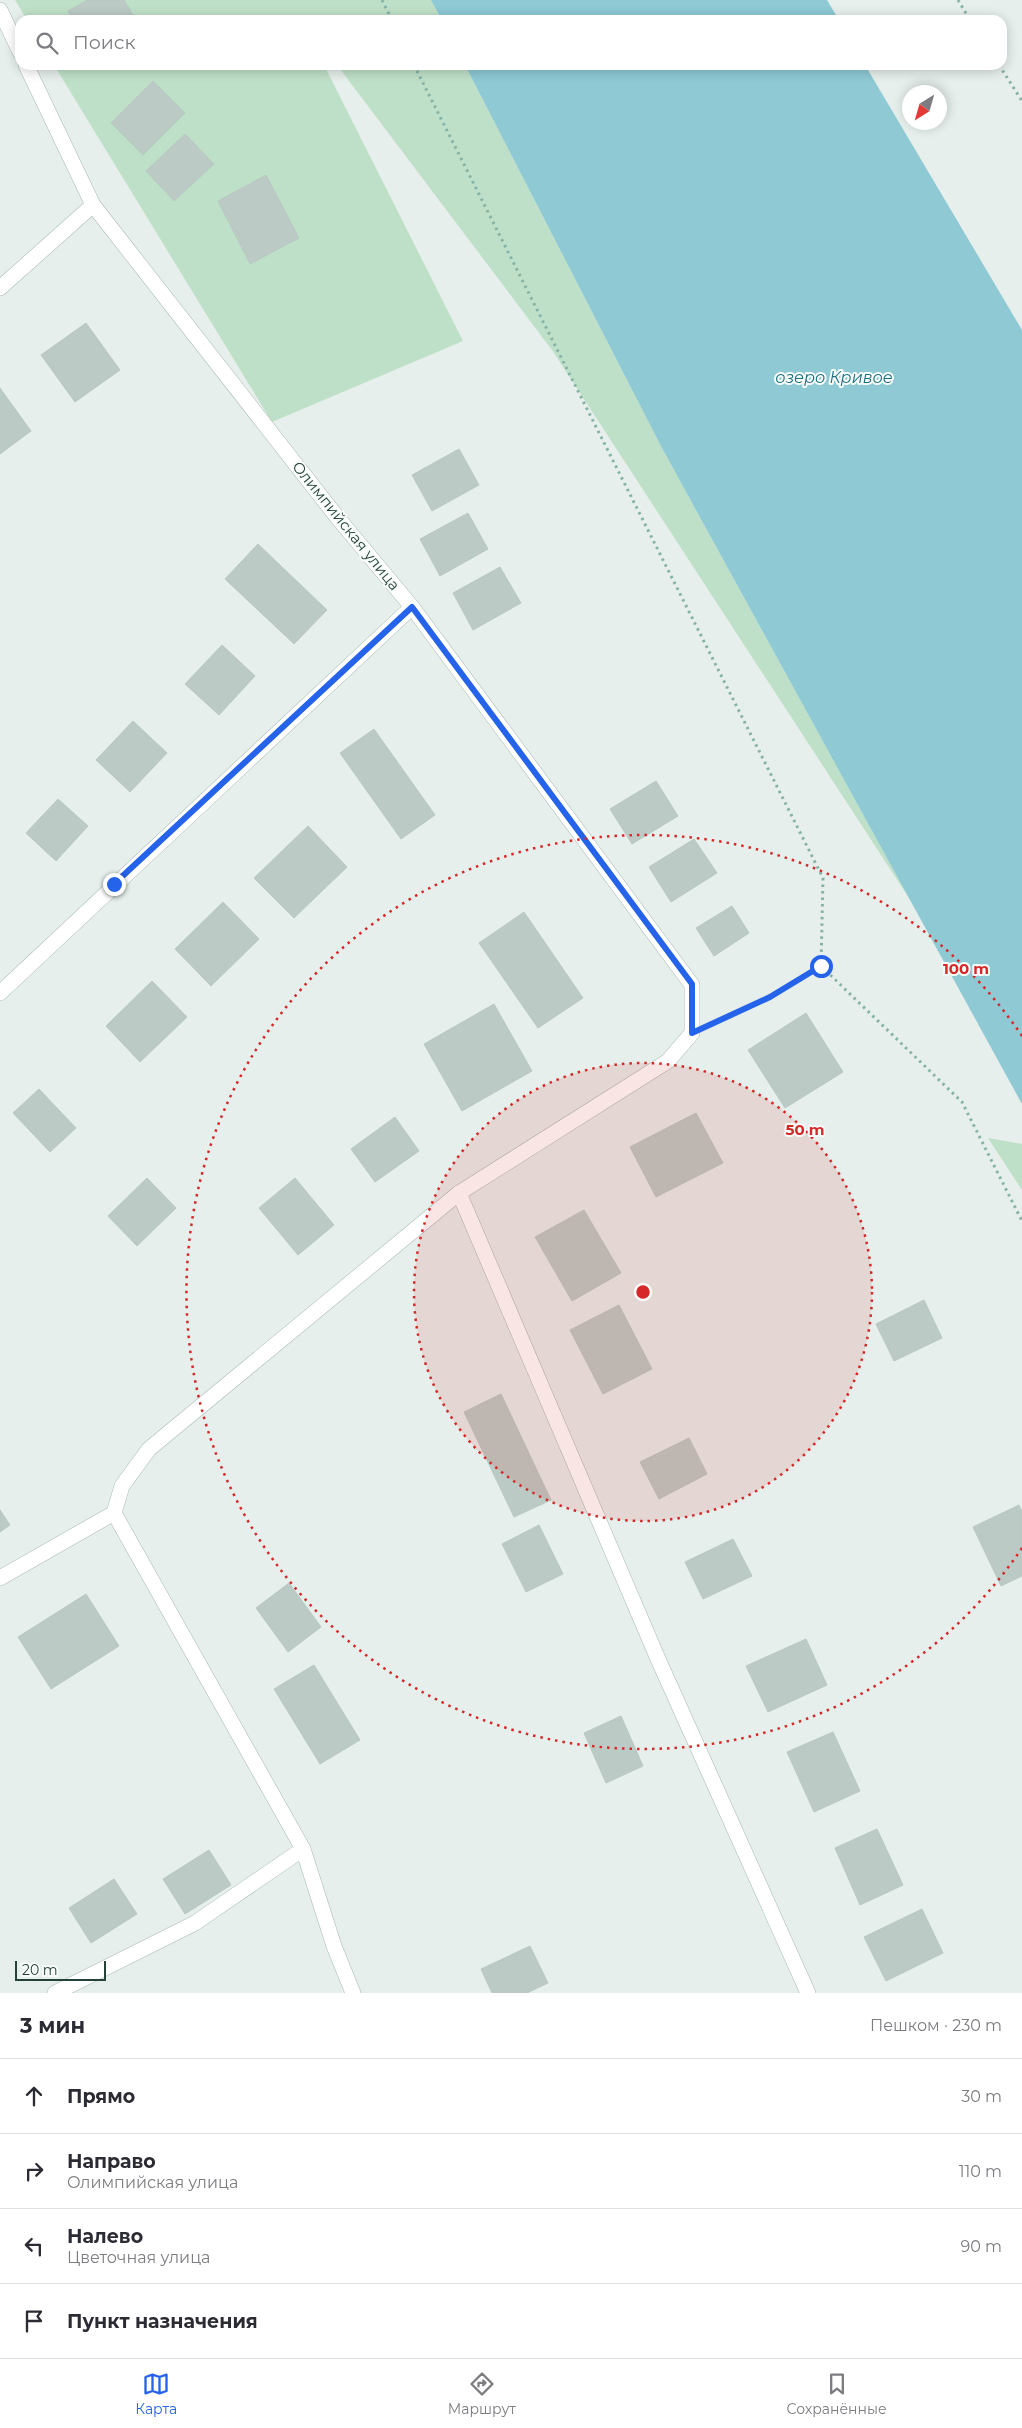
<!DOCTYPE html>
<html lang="ru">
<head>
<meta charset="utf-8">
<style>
  :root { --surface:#fff; --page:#f2f2f3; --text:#2b2b33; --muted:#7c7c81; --line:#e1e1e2; --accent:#2563eb }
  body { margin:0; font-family:Montserrat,sans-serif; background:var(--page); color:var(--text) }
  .compass { position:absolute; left:902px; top:85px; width:45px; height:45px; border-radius:50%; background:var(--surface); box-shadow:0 2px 12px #0003; rotate:217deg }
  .scale { position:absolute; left:15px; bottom:12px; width:91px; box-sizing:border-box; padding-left:5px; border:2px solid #24423a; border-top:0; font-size:14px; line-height:18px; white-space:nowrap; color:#24423a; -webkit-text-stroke:4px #f7fbf9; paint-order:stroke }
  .stop { position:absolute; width:15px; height:15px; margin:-11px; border:4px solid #2563eb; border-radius:50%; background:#fff }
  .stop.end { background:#2563eb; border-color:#fff; box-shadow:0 1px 5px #0008 }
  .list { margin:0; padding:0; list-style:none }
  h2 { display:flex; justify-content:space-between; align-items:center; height:65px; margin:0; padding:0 20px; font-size:21px }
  h2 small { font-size:16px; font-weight:400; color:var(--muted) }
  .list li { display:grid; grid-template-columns:32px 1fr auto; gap:15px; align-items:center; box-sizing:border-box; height:75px; padding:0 20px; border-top:1px solid var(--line) }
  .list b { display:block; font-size:19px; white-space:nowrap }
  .list p { margin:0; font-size:16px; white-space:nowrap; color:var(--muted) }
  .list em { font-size:16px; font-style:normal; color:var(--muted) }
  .icon { flex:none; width:28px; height:28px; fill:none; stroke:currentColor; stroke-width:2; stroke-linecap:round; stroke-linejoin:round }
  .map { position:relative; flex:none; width:1022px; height:1993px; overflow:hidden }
  .search { position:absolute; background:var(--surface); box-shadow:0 2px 12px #0003; left:15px; right:15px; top:15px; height:55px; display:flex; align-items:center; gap:12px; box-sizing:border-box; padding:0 18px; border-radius:15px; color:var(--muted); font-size:19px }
  .sheet { height:365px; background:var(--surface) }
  nav { display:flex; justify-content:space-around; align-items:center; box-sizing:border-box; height:70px; border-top:1px solid var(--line); background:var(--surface); font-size:14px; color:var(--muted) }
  nav a { display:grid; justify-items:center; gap:2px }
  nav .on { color:var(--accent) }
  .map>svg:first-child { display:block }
  .green { fill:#bfe0c8 }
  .water { fill:#8ec9d4 }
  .building { fill:#bbcac4; stroke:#b8c9c2 }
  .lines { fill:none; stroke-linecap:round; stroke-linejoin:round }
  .minor-casing { stroke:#a8b8b2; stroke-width:16 }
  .path { stroke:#86b3a5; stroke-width:3; stroke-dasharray:2.5 4; stroke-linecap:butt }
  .minor { stroke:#fff; stroke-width:15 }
  .route { stroke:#2563eb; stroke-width:6 }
  .ring { fill:none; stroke:#d62828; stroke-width:2.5; stroke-dasharray:2.5 5 }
  .labels { text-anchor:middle; stroke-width:4; stroke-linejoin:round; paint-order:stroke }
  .street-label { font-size:15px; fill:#24423a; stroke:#f7fbf9 }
  .water-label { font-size:16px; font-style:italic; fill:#1c6f80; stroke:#f7fbf9 }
  .centre { fill:#d62828; stroke:#f7fbf9; stroke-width:2.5 }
  .ring-label { font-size:15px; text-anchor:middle; font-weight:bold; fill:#d62828; stroke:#f7fbf9; stroke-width:4; stroke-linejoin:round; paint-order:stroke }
</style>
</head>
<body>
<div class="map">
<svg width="1022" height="1993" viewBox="0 0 1022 1993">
  <rect width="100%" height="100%" fill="#e6efeb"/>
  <g class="green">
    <path d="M15,0H432L442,20H303L300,16L301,20H27Z"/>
    <path d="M54,65H324L463,341L272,422Z"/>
    <path d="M337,65H465L663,450L909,898L552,350Z"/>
    <path d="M988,1138L1022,1144V1190Z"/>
  </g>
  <g class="water">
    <path d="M431,0H827L839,20H442Z"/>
    <path d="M465,65H865L1022,330V1104L663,450Z"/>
  </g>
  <g class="building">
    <path d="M87,0H124L136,20H73L68,11Z"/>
    <path d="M153,81L185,113L143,155L111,123Z"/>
    <path d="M185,134L214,164L174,201L146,171Z"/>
    <path d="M266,175L299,238L250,264L218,201Z"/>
    <path d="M86,323L120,370L75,402L41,355Z"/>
    <path d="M0,388L31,431L0,454Z"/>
    <path d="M459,449L479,485L432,511L412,475Z"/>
    <path d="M468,513L488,549L440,576L420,539Z"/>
    <path d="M258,544L327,610L294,644L225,579Z"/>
    <path d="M500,567L521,603L473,630L453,593Z"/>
    <path d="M222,645L255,676L219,715L185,684Z"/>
    <path d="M133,721L167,753L130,792L96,760Z"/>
    <path d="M374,729L435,815L401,839L340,753Z"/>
    <path d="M656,781L678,816L632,844L610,809Z"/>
    <path d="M58,799L88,826L56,861L26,833Z"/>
    <path d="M308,826L347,867L294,918L254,878Z"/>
    <path d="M694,839L717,873L671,902L649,867Z"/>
    <path d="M223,902L259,939L211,986L175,949Z"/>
    <path d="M732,906L749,933L714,956L696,928Z"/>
    <path d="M524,912L583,998L538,1028L479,943Z"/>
    <path d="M152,981L187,1017L140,1062L106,1026Z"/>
    <path d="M494,1004L532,1071L462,1111L424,1044Z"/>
    <path d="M806,1013L843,1072L785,1108L748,1050Z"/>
    <path d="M39,1089L76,1128L50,1152L13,1113Z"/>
    <path d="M696,1113L723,1163L656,1197L630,1147Z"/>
    <path d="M395,1117L419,1151L375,1182L351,1149Z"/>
    <path d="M147,1178L176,1208L137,1246L108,1216Z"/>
    <path d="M295,1178L334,1225L298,1255L259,1208Z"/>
    <path d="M584,1210L621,1273L572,1301L535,1237Z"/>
    <path d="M924,1300L942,1338L894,1361L876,1324Z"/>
    <path d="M619,1305L652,1369L603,1394L570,1330Z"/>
    <path d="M501,1394L551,1500L514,1517L464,1412Z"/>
    <path d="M689,1438L707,1474L659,1499L640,1462Z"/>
    <path d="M1019,1505L1022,1512V1576L1001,1586L973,1527Z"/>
    <path d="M0,1510L10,1525L0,1532Z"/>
    <path d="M539,1525L563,1574L526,1592L502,1544Z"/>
    <path d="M733,1539L752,1576L703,1599L685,1562Z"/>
    <path d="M289,1583L321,1627L288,1652L256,1608Z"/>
    <path d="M86,1594L119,1646L51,1689L18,1637Z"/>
    <path d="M806,1639L827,1685L768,1712L746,1666Z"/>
    <path d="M314,1665L360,1740L320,1764L274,1689Z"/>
    <path d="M621,1716L643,1766L606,1783L584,1733Z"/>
    <path d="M833,1732L860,1791L814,1812L787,1752Z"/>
    <path d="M877,1829L903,1885L860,1905L835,1848Z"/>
    <path d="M209,1850L231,1885L185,1914L163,1879Z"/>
    <path d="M114,1879L137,1914L91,1943L69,1908Z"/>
    <path d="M922,1909L943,1953L886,1981L864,1937Z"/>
    <path d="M530,1946L548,1983L527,1993H492L481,1969Z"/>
  </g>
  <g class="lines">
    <defs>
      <g id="minor">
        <path d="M0,10L20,52"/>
        <path d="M0,288L93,205"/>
        <path d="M0,993L412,607"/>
        <path d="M459,1193L658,1659L808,1993"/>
        <path d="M114,1513L303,1849L334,1946L353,1993"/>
        <path d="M0,1578L114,1513L122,1486L149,1449L459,1193L668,1061L692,1033V985L412,607L337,517L93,205L26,65"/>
        <path d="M55,1993L195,1923L303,1849"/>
      </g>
    </defs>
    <use href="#minor" class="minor-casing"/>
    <g class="path">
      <path d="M382,0L392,20"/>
      <path d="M958,0L970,20"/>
      <path d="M414,65L823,878L821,966L770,997L714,1023"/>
      <path d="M999,65L1022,101"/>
      <path d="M821,966L962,1102L1022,1221"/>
    </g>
    <use href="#minor" class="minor"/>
  </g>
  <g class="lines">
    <path class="route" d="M114,884L412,607L692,984V1033L770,997L821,966"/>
  </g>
  <circle cx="643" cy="1292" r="229" fill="#d62828" fill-opacity=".12"/>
  <g class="ring">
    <circle cx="643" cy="1292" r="229"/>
    <path d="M1022 1548A457 457 0 1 1 1022 1036"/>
  </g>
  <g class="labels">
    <g class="street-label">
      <text transform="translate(346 526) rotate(51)" y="5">Олимпийская улица</text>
    </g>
    <g class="water-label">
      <text x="834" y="383">озеро Кривое</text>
    </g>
  </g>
  <circle cx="643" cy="1292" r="8" class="centre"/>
  <g class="ring-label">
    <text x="966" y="974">100 m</text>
    <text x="805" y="1135">50 m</text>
  </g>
</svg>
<svg class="compass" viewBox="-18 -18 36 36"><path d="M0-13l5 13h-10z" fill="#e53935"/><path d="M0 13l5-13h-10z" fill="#7c7c81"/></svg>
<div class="scale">20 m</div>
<div class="stop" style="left:821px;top:966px"></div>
<div class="stop end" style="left:114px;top:884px"></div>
<div class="search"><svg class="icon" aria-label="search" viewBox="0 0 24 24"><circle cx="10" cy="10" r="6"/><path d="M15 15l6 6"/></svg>Поиск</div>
</div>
<section class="sheet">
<h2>3 мин<small>Пешком · 230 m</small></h2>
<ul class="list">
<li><svg class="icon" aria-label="ahead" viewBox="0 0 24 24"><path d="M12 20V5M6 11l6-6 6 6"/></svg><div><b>Прямо</b></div><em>30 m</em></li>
<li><svg class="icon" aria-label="right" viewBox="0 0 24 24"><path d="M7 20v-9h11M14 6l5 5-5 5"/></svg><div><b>Направо</b><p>Олимпийская улица</p></div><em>110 m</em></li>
<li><svg class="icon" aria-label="left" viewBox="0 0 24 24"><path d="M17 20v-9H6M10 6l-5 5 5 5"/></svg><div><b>Налево</b><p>Цветочная улица</p></div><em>90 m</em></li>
<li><svg class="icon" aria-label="arrive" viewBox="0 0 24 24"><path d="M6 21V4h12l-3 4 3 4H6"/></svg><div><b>Пункт назначения</b></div></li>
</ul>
</section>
<nav>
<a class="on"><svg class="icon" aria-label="map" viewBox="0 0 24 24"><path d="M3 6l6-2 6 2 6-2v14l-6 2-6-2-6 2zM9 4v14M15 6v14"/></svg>Карта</a>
<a><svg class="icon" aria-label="directions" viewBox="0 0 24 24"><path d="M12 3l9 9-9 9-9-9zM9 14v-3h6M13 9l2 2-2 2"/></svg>Маршрут</a>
<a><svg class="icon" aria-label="saved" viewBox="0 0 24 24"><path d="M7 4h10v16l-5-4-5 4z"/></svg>Сохранённые</a>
</nav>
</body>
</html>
